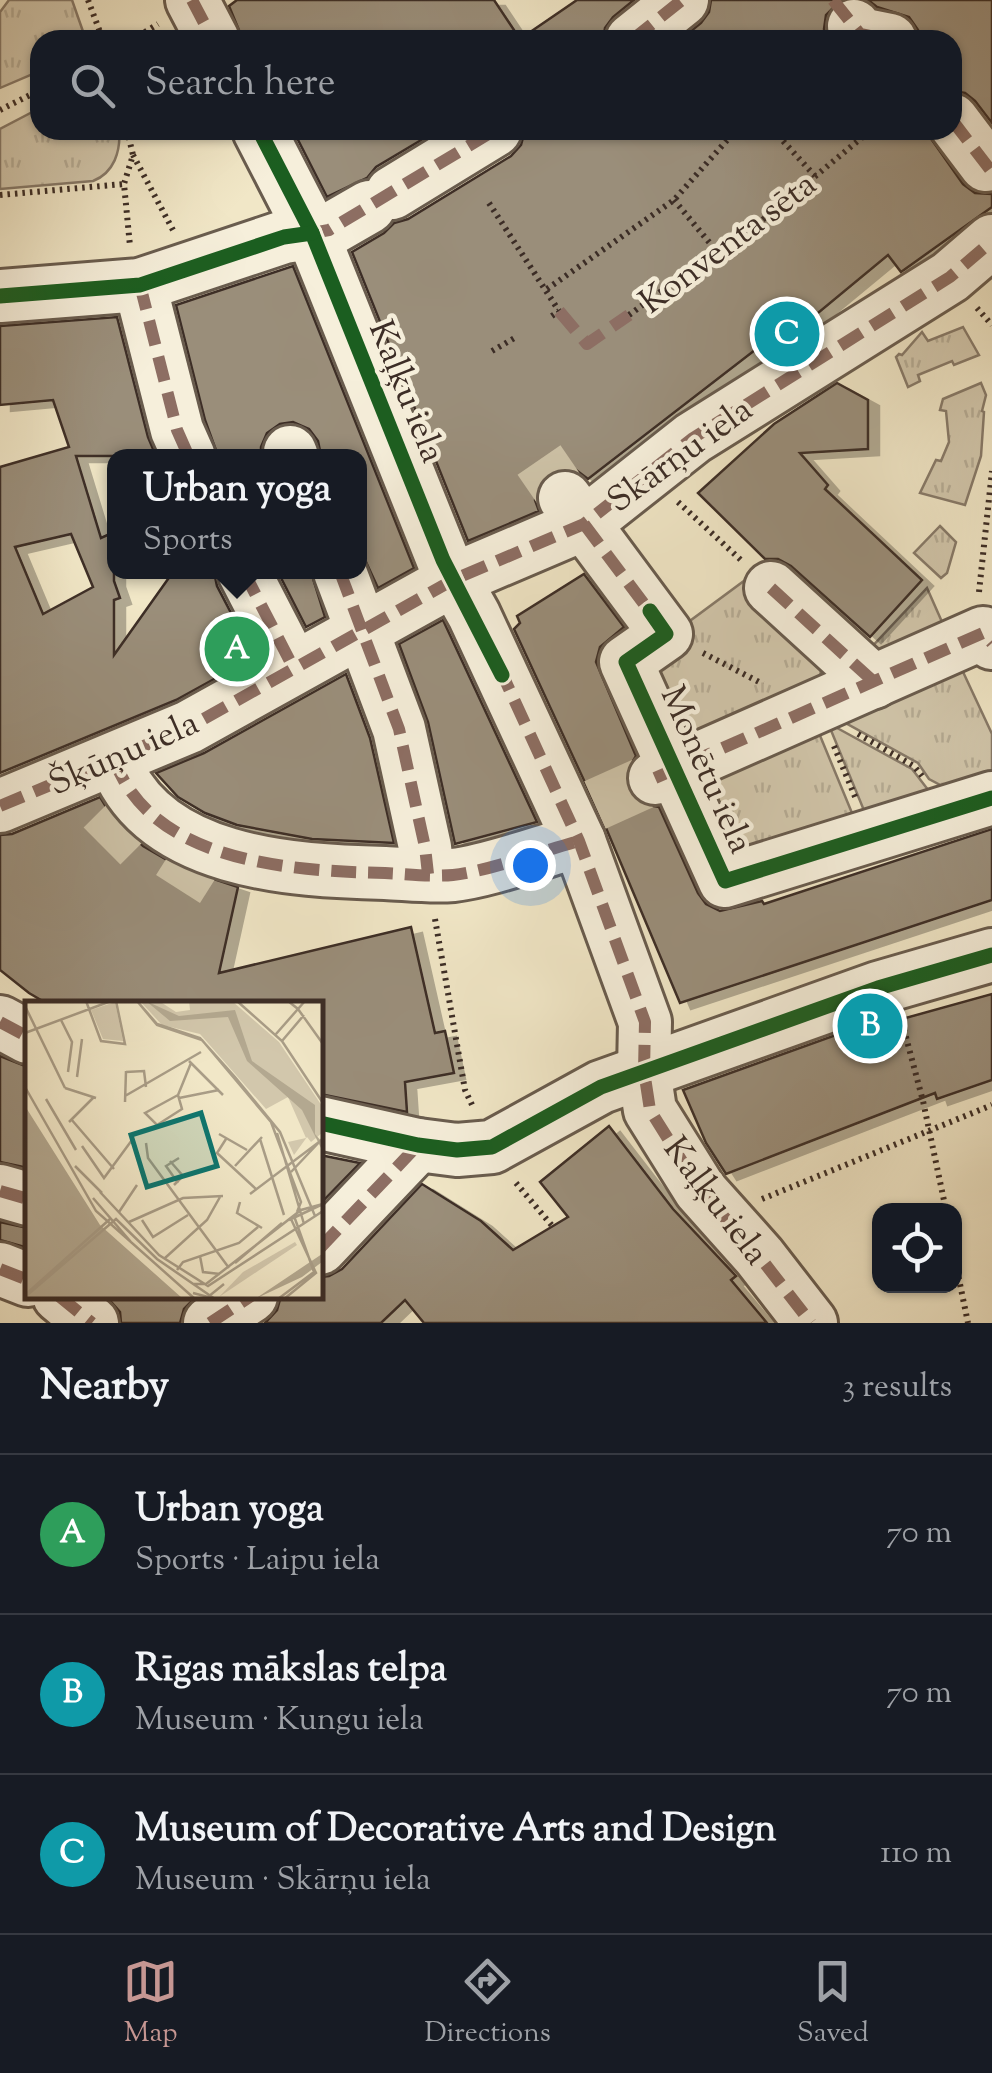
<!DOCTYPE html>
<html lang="en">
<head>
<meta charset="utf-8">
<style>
  :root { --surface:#171b24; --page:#242831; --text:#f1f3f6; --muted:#9ea1a6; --line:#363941; --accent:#c59692 }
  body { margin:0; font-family:"Sorts Mill Goudy",serif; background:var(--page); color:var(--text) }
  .controls { position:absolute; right:30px; bottom:30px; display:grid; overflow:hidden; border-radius:20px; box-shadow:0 2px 8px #0004 }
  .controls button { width:90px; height:90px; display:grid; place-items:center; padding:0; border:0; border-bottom:2px solid var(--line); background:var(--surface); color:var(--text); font:50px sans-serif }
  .you { position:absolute; left:530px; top:865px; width:35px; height:35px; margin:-25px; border:8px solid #fff; border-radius:50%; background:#1a73e8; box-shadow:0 0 0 15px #1a73e833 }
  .badge { display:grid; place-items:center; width:65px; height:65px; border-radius:50%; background:var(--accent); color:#fff; font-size:32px; font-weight:700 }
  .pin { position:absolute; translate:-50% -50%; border:5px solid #fff; box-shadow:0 2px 10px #0006 }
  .popup { position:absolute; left:107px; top:449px; width:260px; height:130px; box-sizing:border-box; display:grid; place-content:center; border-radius:20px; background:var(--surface); filter:drop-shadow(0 2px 8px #0005); font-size:32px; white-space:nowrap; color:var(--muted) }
  .popup b { font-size:38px; color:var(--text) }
  .popup::after { content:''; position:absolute; left:50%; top:100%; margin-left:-20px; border:20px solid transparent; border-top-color:var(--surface) }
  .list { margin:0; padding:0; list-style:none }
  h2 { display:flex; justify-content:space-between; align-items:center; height:130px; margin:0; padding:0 40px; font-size:42px }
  h2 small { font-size:32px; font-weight:400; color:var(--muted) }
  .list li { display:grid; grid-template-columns:65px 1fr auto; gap:30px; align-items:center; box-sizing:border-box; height:160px; padding:0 40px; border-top:2px solid var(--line) }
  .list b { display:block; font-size:38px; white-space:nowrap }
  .list p { margin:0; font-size:32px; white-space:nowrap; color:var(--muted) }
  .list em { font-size:32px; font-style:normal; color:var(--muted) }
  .icon { flex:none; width:55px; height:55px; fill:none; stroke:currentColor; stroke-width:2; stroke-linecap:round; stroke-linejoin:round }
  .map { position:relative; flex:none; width:992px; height:1323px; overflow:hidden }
  .search { position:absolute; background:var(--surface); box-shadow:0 2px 8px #0004; left:30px; right:30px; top:30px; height:110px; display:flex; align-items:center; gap:25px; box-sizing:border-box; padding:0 35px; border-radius:30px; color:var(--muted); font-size:38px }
  .sheet { height:610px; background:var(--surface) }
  nav { display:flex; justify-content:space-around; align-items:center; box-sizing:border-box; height:140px; border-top:2px solid var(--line); background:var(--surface); font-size:28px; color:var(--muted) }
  nav a { display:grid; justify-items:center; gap:5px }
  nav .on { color:var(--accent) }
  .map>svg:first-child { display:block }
  .grass { fill:url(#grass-tufts); stroke:#877a69; stroke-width:2.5 }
  .building { fill:#9a8e7a; stroke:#3c2d26; stroke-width:2.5; fill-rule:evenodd; filter:url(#shadow) }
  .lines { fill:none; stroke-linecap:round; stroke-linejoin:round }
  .minor-tunnel { stroke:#cdc2a7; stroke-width:52; stroke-dasharray:52 26; stroke-linecap:butt }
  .minor-casing { stroke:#695c4e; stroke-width:58 }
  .path { stroke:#3c2d26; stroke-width:6; stroke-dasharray:2.5 5; stroke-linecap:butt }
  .minor { stroke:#f6efdb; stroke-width:52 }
  .quiet { stroke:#8d6e63; stroke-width:12; stroke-dasharray:25 12; stroke-linecap:butt }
  .cycleway-casing { stroke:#f6efdb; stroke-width:21 }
  .cycleway { stroke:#1b5e20; stroke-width:15 }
  .labels { text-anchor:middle; stroke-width:9; stroke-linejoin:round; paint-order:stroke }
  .street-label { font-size:35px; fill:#3c2d26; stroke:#f6efdb }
  .inset-road { fill:none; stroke:#a99d87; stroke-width:2.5 }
  .view { fill:#0f766e; fill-opacity:0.15; stroke:#0f766e; stroke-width:5 }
  .inset-edge { fill:none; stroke:#3c2d26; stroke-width:5 }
</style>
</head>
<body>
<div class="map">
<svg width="992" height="1323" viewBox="0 0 992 1323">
  <defs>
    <pattern id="grass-tufts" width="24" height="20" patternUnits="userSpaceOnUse" patternTransform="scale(2.5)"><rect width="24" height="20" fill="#d2c7ac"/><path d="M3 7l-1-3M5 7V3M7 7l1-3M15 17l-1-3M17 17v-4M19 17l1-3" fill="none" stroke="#b5ab94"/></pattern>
    <filter id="shadow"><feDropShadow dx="11" dy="6" stdDeviation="0" flood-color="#0004"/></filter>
  </defs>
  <rect width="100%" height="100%" fill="#f1e7c7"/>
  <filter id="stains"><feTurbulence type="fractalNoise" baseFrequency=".002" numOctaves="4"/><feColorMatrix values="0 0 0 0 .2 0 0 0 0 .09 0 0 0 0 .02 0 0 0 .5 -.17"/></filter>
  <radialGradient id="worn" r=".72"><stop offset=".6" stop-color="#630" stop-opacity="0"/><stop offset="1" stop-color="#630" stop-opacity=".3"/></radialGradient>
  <g class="grass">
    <path d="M9,0H72L86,40H40V71L0,88V12Z"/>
    <path d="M40,108V130H119C121,151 114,173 93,181L0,189V129Z"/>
    <path d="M963,327L979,355L954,365L952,361L918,375L920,381L908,387L896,357L899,354L902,355L922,332L928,341Z"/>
    <path d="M981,383L986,395L982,411L984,412L981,456L965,505L920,493L936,460L941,461L949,442L946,411L940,410L943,399Z"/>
    <path d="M940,526L956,542L947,573L941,578L914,553Z"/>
    <path d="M748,578L825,651L815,701L678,762L633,663Z"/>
    <path d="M927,588L946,631L886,660L868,651Z"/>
    <path d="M957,659L992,734V787L963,797L929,779L918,763L833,716Z"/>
    <path d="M814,721L859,830L729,870L684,773Z"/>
    <path d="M828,723L912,769L939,804L870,825Z"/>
  </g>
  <g class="building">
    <path d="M237,0H494L520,39L577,0H634L613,17L605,28L603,40H243L229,6Z"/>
    <path d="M711,0H841L826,15L824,29L828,40H680L701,23L709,12Z"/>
    <path d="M868,0H992V123L975,101L965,93L952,91V40H919L918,30L909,17L877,7Z"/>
    <path d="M293,130H438L376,167L367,178L327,197Z"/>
    <path d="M525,130H925L963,184L975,193L992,194V207L901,272L888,255L807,322L811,329L762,359L755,350L588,479L576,470L563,468L548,473L537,487L535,500L539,511L468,541L352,252L384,233L394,223L408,219L511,156L521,145Z"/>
    <path d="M293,266L414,568L378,588L360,549V456H321L318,441L309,429L293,422L280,424L267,433L261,447V456H218L205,420L176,305Z"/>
    <path d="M117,317L148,437L156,456H76L101,538L114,532V581L120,598L114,600V655L173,572H214L217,586L254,657L176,700L0,773V467L69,447L53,400L0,405V326ZM71,534L93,587L43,614L15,547Z"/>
    <path d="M837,383L868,400V449L800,453L828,485L825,489L922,580L870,637L791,566L778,559H765L698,493L774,424Z"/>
    <path d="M278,572H311L325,617L306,627Z"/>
    <path d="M584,574L624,627L600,647L596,662L636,756L625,774L627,789L638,803L659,807L698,893L706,904L720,911L762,901L764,904L992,829V900L680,1003L606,828L514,629L520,623L517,616Z"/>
    <path d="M443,620L537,822L455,844L428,722L399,644Z"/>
    <path d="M346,674L370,738L394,843L312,839L237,825L205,813L178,797L156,773L204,753Z"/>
    <path d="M100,797L111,815L143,846L181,868L238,887L219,973L411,927L435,1033L445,1031L454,1073L405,1082L407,1112L320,1094V1003H46L29,993L0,970V835L12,834Z"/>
    <path d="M992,994V1080L937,1099L935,1093L726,1174L706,1143L683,1090L883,1018L884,1024Z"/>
    <path d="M0,1056L28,1067V1168L0,1162Z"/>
    <path d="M609,1126L673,1209L736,1276L731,1280L767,1323H424L405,1300L381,1323H265L277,1310L281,1296H320V1277L329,1276L342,1269L422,1184L481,1221L513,1250L568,1217L540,1182Z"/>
    <path d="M320,1155L360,1163L320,1204Z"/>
    <path d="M0,1222L28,1228V1248L0,1240Z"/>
    <path d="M106,1296H197L184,1309L180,1323H121L120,1312Z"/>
  </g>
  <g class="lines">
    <g class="minor-tunnel">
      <path d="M539,460L565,498"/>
      <path d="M595,805L655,778"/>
      <path d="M102,846L132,816"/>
      <path d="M178,889L197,859"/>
    </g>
    <defs>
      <g id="minor">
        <path d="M192,0L213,40"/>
        <path d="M854,26L860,34L890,40"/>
        <path d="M632,40L682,0"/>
        <path d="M952,120L986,165"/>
        <path d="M259,130L312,233L443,560L474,615L579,841L645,1022L644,1071L650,1110L700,1190L759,1256L811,1323"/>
        <path d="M392,193L495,130"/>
        <path d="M140,285L177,430L189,457"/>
        <path d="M0,296L140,285L284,237L329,230L369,207"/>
        <path d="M290,452L292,457"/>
        <path d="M565,498L666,634L626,662L725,881L992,798"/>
        <path d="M244,572L293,667"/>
        <path d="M340,572L399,729L425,847L428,874"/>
        <path d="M771,588L874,682"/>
        <path d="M114,759C151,863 292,871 385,873C407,874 431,877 453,875C489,871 542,851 579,841"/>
        <path d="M655,778L983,633L992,643"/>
        <path d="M0,806L189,727L455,579L584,524L693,438L950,277L992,241"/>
        <path d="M0,1022L28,1037"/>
        <path d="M320,1123L418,1145L457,1150L492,1147L601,1087L878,988L992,955"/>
        <path d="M0,1191L28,1199"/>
        <path d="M320,1248L418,1145"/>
        <path d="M0,1269L28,1280"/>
        <path d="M59,1296L92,1323"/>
        <path d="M210,1323L251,1296"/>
      </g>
    </defs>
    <use href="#minor" class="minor-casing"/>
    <g class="path">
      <path d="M88,0L103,40"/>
      <path d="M132,40L158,24"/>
      <path d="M0,110L40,90"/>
      <path d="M127,130L133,155L124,184L130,246"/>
      <path d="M773,130L815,176"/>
      <path d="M133,155L174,232"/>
      <path d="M0,195L124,184"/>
      <path d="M674,200L719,254"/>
      <path d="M489,203L559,311L549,318"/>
      <path d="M547,289L674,200L736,130"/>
      <path d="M977,308L992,325"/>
      <path d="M629,315L705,259L725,251L871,130"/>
      <path d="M492,351L518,336"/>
      <path d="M678,502L742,561"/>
      <path d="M979,592L992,471"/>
      <path d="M703,653L763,684"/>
      <path d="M858,734L914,766L922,776"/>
      <path d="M834,746L856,799"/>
      <path d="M435,919L465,1090L473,1107"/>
      <path d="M902,1022L923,1101L946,1210"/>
      <path d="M516,1183L554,1228"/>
      <path d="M762,1199L992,1105"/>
      <path d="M954,1255L968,1323"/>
    </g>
    <use href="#minor" class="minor"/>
    <g class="quiet">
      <path d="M192,0L213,40"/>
      <path d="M833,0L860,34L890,40"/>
      <path d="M632,40L682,0"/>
      <path d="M952,120L992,172"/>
      <path d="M307,234L329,230L495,130"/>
      <path d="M140,285L177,430L189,457"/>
      <path d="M559,311L587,344L629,315"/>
      <path d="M790,342L806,365"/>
      <path d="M290,452L292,457"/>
      <path d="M584,524L653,616"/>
      <path d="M244,572L293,667"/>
      <path d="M340,572L399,729L425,847L428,874"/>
      <path d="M771,588L874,682"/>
      <path d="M499,667L579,841L645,1022L644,1071L650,1110L700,1190L759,1256L811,1323"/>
      <path d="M114,759C151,863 292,871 385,873C407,874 431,877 453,875C489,871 542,851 579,841"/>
      <path d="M655,778L983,633L992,643"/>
      <path d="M0,806L189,727L455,579L584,524L693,438L950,277L992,241"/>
      <path d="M0,1022L28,1037"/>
      <path d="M0,1191L28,1199"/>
      <path d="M320,1248L418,1145"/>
      <path d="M0,1269L28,1280"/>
      <path d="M59,1296L92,1323"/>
      <path d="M210,1323L251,1296"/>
    </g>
    <defs>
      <g id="cycleway">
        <path d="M259,130L312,233L443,560L502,675"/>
        <path d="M0,296L140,285L284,237L312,233"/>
        <path d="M650,611L666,634L626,662L725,881L992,798"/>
        <path d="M320,1123L418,1145L457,1150L492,1147L601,1087L878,988L992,955"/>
      </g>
    </defs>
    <use href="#cycleway" class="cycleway-casing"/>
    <use href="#cycleway" class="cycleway"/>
  </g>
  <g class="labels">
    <g class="street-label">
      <text transform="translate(727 242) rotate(-37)" y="12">Konventa sēta</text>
      <text transform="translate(408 391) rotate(68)" y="12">Kaļķu iela</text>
      <text transform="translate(679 454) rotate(-36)" y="12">Skārņu iela</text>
      <text transform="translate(123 752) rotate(-24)" y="12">Šķūņu iela</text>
      <text transform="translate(708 769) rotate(66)" y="12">Monētu iela</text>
      <text transform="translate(717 1200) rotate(53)" y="12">Kaļķu iela</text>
    </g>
  </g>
  <g transform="translate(25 1001)">
    <rect width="298" height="298" fill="#f1e7c7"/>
    <path d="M270,241L272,244L194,296L218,271Z" fill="#d2c7ac"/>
    <path d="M115,0H134L151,11L165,9L164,0H207L254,41L297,105V132L286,141L282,136L269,154L263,141L281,137L263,96L241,108L175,33L137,24ZM90,1L98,40L78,38L66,9Z" fill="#d2c7ac"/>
    <path d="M121,0L154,15L210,9L227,60L290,104V133L297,141V149L277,109L222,60L203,16L145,20ZM0,105L75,224L157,297H0ZM297,253V261L277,276L230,298Z" fill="#b3a890"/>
    <path class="inset-road" d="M61,0L76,40L100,43L91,0M112,0L132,23L175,37L210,76L255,131L290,215M112,0L132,24L177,39L246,121L276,201L272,211M212,0L257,40L298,102M280,0L273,8L298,43M0,5L40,87M36,19L47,41L43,71M0,32L86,0M251,33L273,8L263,0M257,40L279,14M164,60L198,94M101,71L119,70L121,86M52,76L57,38M0,86L71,210L170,298M40,87L71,97M153,94L120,112L132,124L157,108L153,94L166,62M100,95L176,51M154,97L194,89M21,98L51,149M100,101L101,70M46,118L89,168M44,121L69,96M252,132L279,223M194,133L222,149M201,138L192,152L232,189M235,138L259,214M121,142L123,157L204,267M57,145L79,177L107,139M145,160L158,175L149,184M50,165L77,192M210,165L237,136M266,171L298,137M153,182L141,165L154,157M75,191L134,254L183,285L298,210M225,193L298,138M68,197L106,241M215,201L212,212L237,227M94,211L112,184M117,219L128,236L163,214M264,219L298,203M104,221L158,197L198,195M175,255L178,271L195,273M140,257L182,219L195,196M210,262L257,222M152,269L158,261L214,242L233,226M168,283H181L276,209L298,203M168,292L183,296L199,283M0,294L85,218M0,296L91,218L132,258L190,298M253,298L289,271L269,215M259,298L291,272L266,218"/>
    <path class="view" d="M176,112L192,165L122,186L106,134Z"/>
    <rect width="298" height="298" class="inset-edge"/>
  </g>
  <rect width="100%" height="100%" filter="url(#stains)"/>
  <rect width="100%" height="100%" fill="url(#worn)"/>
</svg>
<div class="controls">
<button><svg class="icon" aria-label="locate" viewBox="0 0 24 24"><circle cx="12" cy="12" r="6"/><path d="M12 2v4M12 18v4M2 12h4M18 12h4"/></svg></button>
</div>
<div class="you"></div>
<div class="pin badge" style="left:237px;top:649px;background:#2e9e5b">A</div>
<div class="popup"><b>Urban yoga</b>Sports</div>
<div class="pin badge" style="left:870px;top:1026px;background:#0f9aa8">B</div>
<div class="pin badge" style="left:787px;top:334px;background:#0f9aa8">C</div>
<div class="search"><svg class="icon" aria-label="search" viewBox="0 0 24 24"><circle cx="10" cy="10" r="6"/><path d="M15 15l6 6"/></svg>Search here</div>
</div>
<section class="sheet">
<h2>Nearby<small>3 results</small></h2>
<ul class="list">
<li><span class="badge" style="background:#2e9e5b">A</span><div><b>Urban yoga</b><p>Sports · Laipu iela</p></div><em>70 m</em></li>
<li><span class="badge" style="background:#0f9aa8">B</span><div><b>Rīgas mākslas telpa</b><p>Museum · Kungu iela</p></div><em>70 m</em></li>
<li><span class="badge" style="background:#0f9aa8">C</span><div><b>Museum of Decorative Arts and Design</b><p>Museum · Skārņu iela</p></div><em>110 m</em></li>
</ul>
</section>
<nav>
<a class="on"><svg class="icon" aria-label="map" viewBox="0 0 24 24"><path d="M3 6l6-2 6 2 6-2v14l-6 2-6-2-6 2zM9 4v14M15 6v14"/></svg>Map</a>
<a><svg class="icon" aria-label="directions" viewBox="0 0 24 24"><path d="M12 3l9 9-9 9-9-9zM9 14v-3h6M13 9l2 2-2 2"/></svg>Directions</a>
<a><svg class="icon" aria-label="saved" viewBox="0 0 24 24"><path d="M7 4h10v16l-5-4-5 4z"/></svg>Saved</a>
</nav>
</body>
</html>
